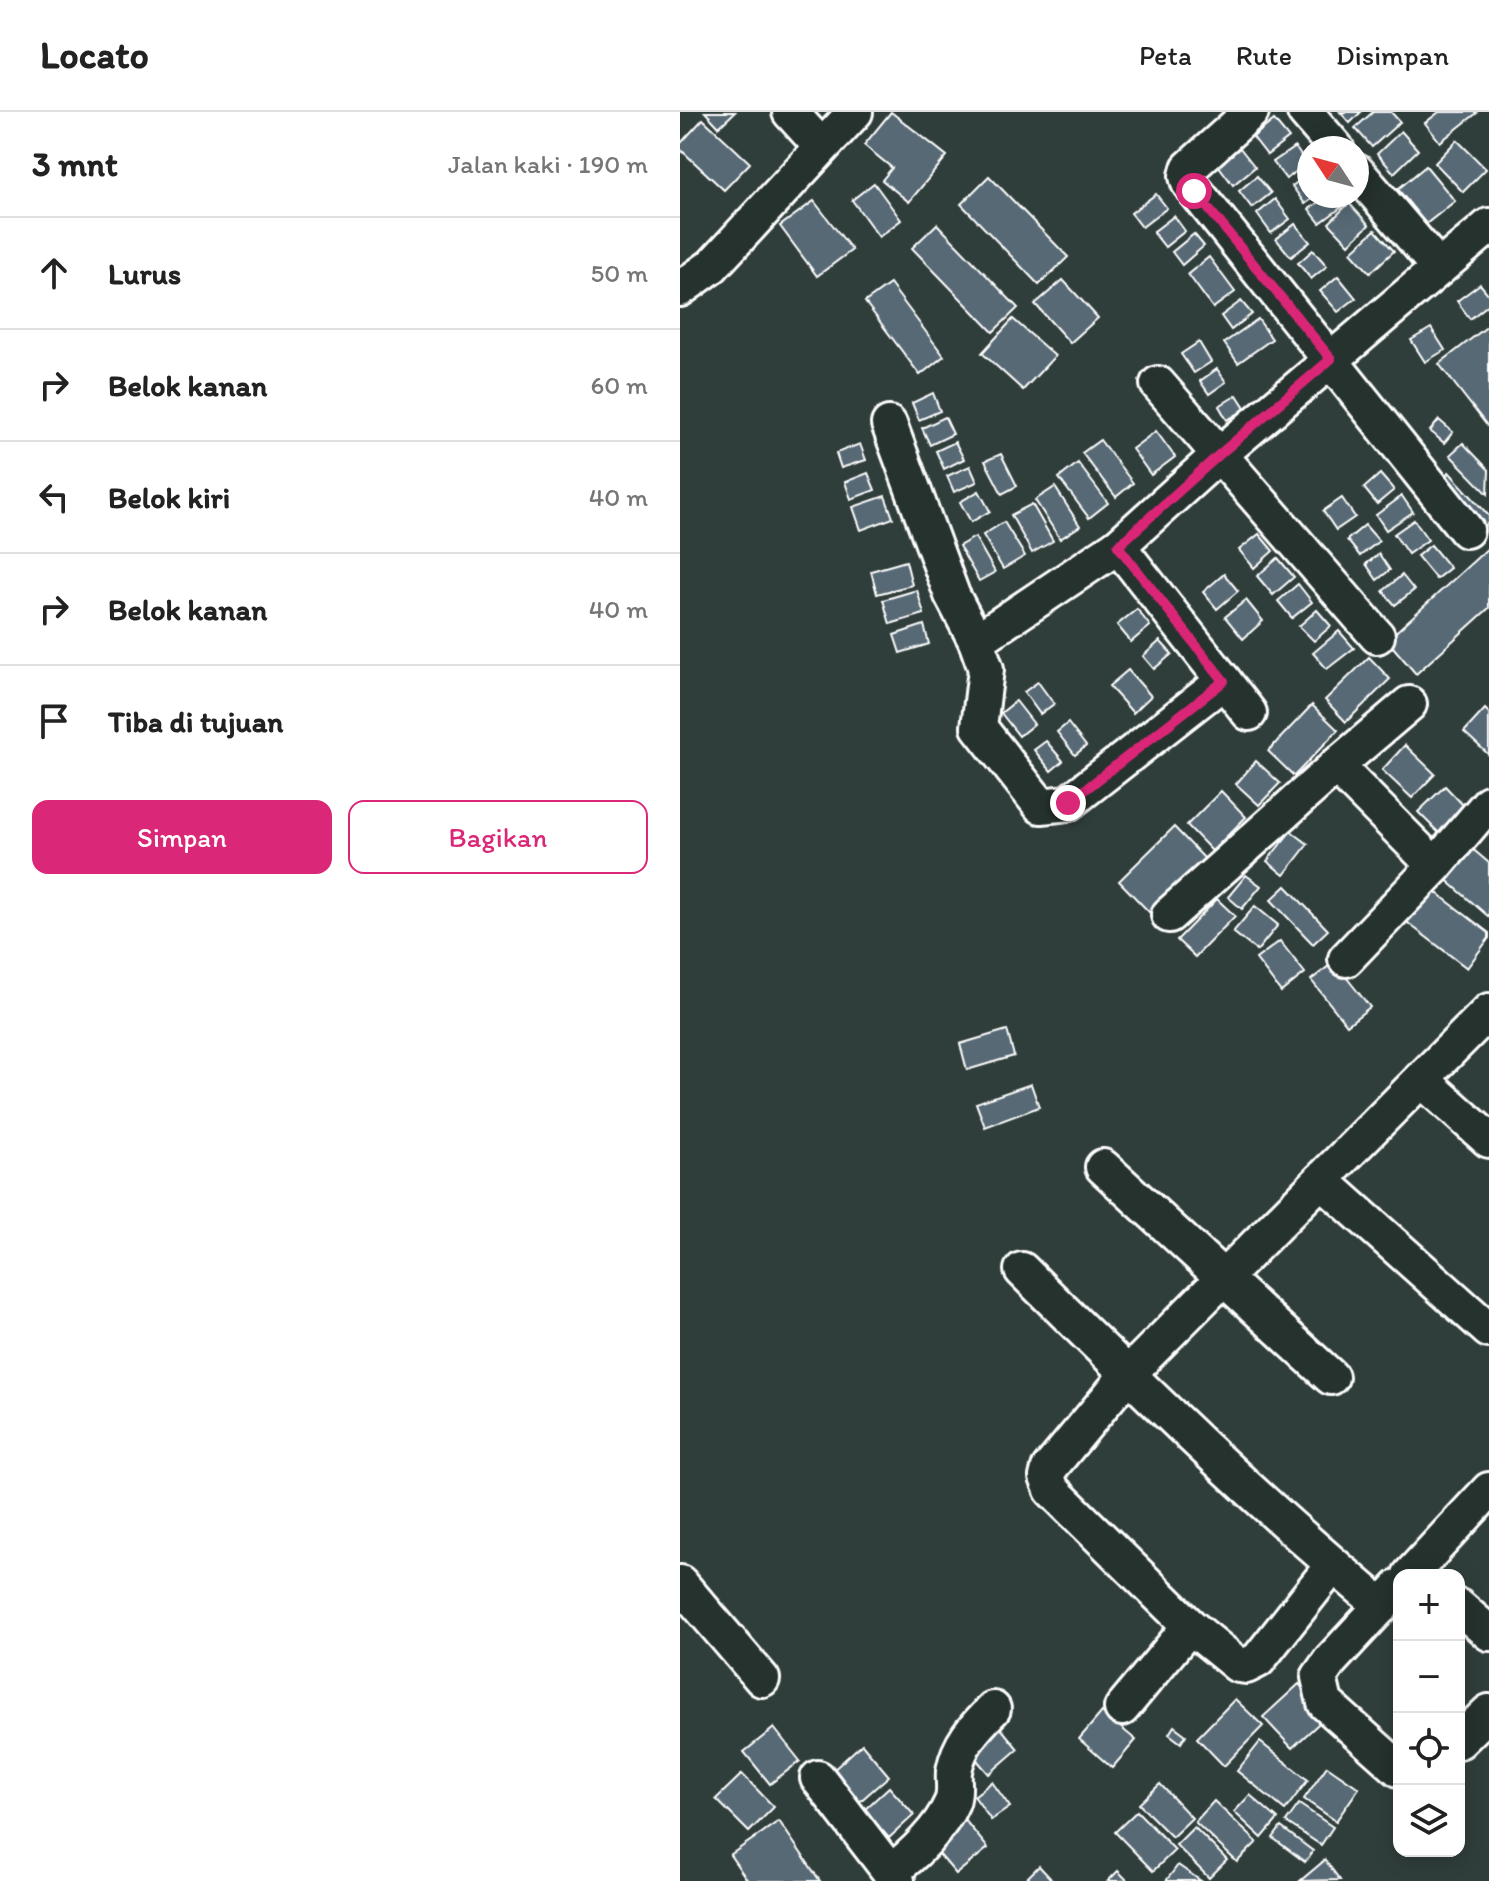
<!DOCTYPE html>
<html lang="id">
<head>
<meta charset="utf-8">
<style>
  :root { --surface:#fff; --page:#f6f6f6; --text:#222; --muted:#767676; --line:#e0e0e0; --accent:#db2777 }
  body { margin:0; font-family:Itim,sans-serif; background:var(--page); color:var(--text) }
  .controls { position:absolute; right:24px; bottom:24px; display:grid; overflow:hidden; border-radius:16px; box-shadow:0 4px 20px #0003 }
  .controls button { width:72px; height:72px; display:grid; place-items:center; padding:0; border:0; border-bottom:2px solid var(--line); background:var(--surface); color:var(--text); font:40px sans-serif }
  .compass { position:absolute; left:617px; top:24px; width:72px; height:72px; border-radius:50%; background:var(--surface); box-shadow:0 4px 20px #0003; rotate:306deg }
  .stop { position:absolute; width:24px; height:24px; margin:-18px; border:6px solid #db2777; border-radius:50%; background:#fff }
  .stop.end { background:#db2777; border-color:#fff; box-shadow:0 2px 8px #0008 }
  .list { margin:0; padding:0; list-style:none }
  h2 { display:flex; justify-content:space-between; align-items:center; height:104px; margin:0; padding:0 32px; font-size:34px }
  h2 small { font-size:26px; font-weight:400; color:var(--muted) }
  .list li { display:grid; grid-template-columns:52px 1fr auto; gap:24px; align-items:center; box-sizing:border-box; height:112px; padding:0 32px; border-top:2px solid var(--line) }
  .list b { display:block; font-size:30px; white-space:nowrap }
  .list em { font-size:26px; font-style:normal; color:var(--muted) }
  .actions { display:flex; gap:16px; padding:24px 32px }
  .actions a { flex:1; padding:18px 0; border:2px solid var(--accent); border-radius:16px; text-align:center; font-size:28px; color:var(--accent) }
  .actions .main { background:var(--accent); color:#fff }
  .icon { flex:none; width:44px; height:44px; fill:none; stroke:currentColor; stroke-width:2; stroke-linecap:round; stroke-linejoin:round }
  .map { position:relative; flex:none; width:809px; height:1769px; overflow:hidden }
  header { display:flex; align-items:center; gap:48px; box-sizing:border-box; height:112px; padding:0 40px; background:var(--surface); border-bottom:2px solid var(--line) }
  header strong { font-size:38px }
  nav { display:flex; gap:44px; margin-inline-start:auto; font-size:28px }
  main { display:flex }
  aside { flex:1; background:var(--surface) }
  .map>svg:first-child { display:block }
  .building { fill:#576974; stroke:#fff; stroke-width:2 }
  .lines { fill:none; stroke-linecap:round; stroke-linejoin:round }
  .street-casing { stroke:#fff; stroke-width:40 }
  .street { stroke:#26332d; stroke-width:34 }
  .route { stroke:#db2777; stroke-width:10 }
</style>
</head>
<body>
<header>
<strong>Locato</strong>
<nav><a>Peta</a><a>Rute</a><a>Disimpan</a></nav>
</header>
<main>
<aside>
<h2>3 mnt<small>Jalan kaki · 190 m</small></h2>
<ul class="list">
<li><svg class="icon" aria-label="ahead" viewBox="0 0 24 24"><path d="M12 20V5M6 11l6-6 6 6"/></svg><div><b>Lurus</b></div><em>50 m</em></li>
<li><svg class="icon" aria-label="right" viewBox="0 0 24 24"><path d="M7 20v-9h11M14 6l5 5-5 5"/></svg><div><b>Belok kanan</b></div><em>60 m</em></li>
<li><svg class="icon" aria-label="left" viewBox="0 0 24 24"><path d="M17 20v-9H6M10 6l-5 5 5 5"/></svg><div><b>Belok kiri</b></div><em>40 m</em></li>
<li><svg class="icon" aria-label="right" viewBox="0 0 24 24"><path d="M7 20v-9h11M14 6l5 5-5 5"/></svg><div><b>Belok kanan</b></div><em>40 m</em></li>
<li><svg class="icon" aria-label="arrive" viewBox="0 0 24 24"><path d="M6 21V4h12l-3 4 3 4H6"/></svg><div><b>Tiba di tujuan</b></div></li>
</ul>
<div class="actions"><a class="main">Simpan</a><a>Bagikan</a></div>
</aside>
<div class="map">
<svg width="809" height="1769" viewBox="0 0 809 1769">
  <rect width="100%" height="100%" fill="#303e3b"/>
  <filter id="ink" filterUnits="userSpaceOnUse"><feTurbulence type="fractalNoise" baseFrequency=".0125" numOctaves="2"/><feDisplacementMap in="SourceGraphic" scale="16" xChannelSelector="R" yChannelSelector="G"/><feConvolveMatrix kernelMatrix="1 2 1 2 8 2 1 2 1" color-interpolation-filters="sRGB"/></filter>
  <g filter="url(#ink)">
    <g class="building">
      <path d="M25,0H55L39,15Z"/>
      <path d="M211,0L267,44L229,90L202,68L212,56L184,33Z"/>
      <path d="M660,0H681L670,11Z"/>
      <path d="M693,0H711L720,10L692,35L675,16Z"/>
      <path d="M759,0H796L797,1L760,30L745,11Z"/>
      <path d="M23,7L70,51L44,78L0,37V32Z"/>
      <path d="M594,8L609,26L587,43L573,25Z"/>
      <path d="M721,19L738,38L714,61L697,42Z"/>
      <path d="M777,28L806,57L783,80L755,51Z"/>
      <path d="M615,35L627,52L606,67L593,50Z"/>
      <path d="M560,36L575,55L553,73L538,53Z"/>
      <path d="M746,54L775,89L746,112L718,77Z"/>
      <path d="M629,62V84H636L625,92L612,74Z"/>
      <path d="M309,64L388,145L359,173L281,92Z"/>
      <path d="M577,64L591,81L572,96L559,79Z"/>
      <path d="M194,71L221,108L199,125L172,88Z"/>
      <path d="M476,82L487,96L462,115L451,101Z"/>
      <path d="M647,84H654L662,95L640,111L629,97Z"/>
      <path d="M595,87L610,107L591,121L577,102Z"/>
      <path d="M134,89L172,138L137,164L100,114Z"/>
      <path d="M669,91L689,113L669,132L649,111Z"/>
      <path d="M494,104L505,119L485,135L473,120Z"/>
      <path d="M257,112L338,196L313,220L232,136Z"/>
      <path d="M615,112L630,130L611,145L596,127Z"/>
      <path d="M695,118L714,139L690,161L671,140Z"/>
      <path d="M514,122L524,134L502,153L492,140Z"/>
      <path d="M633,138L647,154L631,167L618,151Z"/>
      <path d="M529,145L555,180L533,196L508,162Z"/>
      <path d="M658,164L676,186L658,200L640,179Z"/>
      <path d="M383,168L418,206L390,231L355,192Z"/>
      <path d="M210,172L264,244L240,263L185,190Z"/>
      <path d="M800,172L809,183V192L790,207L777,189Z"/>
      <path d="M561,189L572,202L551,218L541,204Z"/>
      <path d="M333,207L375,244L343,278L302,241Z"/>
      <path d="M578,207L592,227L558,251L544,231Z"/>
      <path d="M809,213V316L759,252Z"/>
      <path d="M751,216L765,238L745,250L731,228Z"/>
      <path d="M519,230L531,250L514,261L501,242Z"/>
      <path d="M537,257L546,270L529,282L520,269Z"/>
      <path d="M253,281L260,299L239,308L232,291Z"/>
      <path d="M557,283L566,297L547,308L539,294Z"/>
      <path d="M265,305L273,322L250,333L242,316Z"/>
      <path d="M759,308L773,320L764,331L750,319Z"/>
      <path d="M476,319L495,345L471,363L452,337Z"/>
      <path d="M420,328L453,371L436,385L402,341Z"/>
      <path d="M275,330L284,347L264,357L256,339Z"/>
      <path d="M783,331L809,358L808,382L770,343Z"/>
      <path d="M180,332L186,348L161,356L156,341Z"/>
      <path d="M321,342L337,374L322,382L305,349Z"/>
      <path d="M398,351L428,391L409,406L379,366Z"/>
      <path d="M290,354L297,370L274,380L267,364Z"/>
      <path d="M769,360L809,404V410L799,420L755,373Z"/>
      <path d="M188,361L195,378L171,387L165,370Z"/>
      <path d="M700,362L714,378L697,392L684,376Z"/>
      <path d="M375,375L400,414L380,427L355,388Z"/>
      <path d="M299,379L310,399L291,410L280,390Z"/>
      <path d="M205,384L213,406L181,418L173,395Z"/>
      <path d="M722,384L733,400L706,418L696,403Z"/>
      <path d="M662,386L675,405L656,418L643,399Z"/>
      <path d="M352,392L373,429L352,441L331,403Z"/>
      <path d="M734,408L748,428L728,442L714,422Z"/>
      <path d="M324,410L345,444L323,457L303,423Z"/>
      <path d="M685,413L699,429L680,444L667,428Z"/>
      <path d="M579,422L593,439L574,456L559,438Z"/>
      <path d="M295,425L315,460L299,469L279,434Z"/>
      <path d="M751,433L770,456L756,467L737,444Z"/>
      <path d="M809,435V496L736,562L707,528Z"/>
      <path d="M699,442L710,458L697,468L686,452Z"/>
      <path d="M598,446L614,465L593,483L577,464Z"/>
      <path d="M226,449L232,473L197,482L191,459Z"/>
      <path d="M544,462L558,479L537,497L523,480Z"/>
      <path d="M722,463L734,478L715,493L703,479Z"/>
      <path d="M618,472L632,490L612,506L598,489Z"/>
      <path d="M237,478L244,502L210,512L203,488Z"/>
      <path d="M566,488L583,509L563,527L545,505Z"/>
      <path d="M457,497L470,514L451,530L437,513Z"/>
      <path d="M637,498L651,514L634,529L619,514Z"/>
      <path d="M244,513L249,532L220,541L214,523Z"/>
      <path d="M659,519L674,536L647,557L633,541Z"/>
      <path d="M480,529L492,542L474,557L463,544Z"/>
      <path d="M689,545L710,567L666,610L645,588Z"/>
      <path d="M448,558L471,584L453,601L429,574Z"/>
      <path d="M358,570L374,592L360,602L344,580Z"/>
      <path d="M336,589L354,612L339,624L321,601Z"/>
      <path d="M632,593L658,618L614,664L588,639Z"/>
      <path d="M805,597L809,601V643L784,620Z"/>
      <path d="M388,611L406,634L395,643L377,620Z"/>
      <path d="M366,629L383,649L371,659L354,638Z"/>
      <path d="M725,633L755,662L732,686L702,658Z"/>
      <path d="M576,649L600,671L579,693L556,672Z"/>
      <path d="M765,674L786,696L759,721L738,700Z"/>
      <path d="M541,679L566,705L532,739L507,713Z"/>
      <path d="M494,715L526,748L471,802L439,769Z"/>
      <path d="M611,719L628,732L604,763L587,749Z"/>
      <path d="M783,729L809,751V805L756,759Z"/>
      <path d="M566,763L581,774L562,797L548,785Z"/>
      <path d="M745,772L809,821V826L787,856L720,805Z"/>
      <path d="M606,774L648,818L633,832L591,788Z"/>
      <path d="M537,787L555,804L515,845L497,828Z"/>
      <path d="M575,794L598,813L577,839L553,820Z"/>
      <path d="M600,829L625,861L601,880L576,847Z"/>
      <path d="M654,850L690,895L667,913L631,868Z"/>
      <path d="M327,918L334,944L287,958L280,932Z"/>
      <path d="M351,972L359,995L305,1015L296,991Z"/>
      <path d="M619,1572L648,1603L612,1636L583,1605Z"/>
      <path d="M555,1587L583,1614L544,1654L517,1626Z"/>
      <path d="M422,1600L456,1628L432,1656L399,1627Z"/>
      <path d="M494,1614L506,1623L501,1631L489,1622Z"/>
      <path d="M320,1615L338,1637L309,1662L290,1640Z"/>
      <path d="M94,1616L120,1649L90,1672L64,1640Z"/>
      <path d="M580,1630L628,1668L605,1698L557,1659Z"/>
      <path d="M182,1632L209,1664L178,1691L151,1660Z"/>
      <path d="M647,1654L679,1676L656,1709L624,1687Z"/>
      <path d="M62,1662L94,1695L69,1720L36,1687Z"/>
      <path d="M312,1670L330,1695L311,1708L294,1684Z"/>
      <path d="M480,1672L512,1706L492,1725L459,1692Z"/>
      <path d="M209,1675L234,1703L209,1726L184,1698Z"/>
      <path d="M570,1683L598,1707L582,1726L554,1700Z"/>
      <path d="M534,1689L577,1730L557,1750L515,1710Z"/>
      <path d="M619,1692L653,1715L641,1733L606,1710Z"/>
      <path d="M457,1699L495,1738L473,1759L435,1720Z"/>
      <path d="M279,1701L308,1736L276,1762L247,1728Z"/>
      <path d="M99,1709L140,1769H68L50,1743Z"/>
      <path d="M514,1715L547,1748L529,1766L496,1733Z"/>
      <path d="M601,1715L633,1739L625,1750L593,1726Z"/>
      <path d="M645,1748L660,1768L620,1769Z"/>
      <path d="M498,1753L521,1769H486Z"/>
      <path d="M359,1754L373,1769H344Z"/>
      <path d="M438,1759L448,1769H428Z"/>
    </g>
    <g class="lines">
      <defs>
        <g id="street">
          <path d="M110,0L141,34"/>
          <path d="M571,0L509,56L507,64L509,71L786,418"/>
          <path d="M625,0L656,36"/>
          <path d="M677,60L759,156"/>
          <path d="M0,177L32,154L175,0"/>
          <path d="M478,272L697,524"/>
          <path d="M209,312L272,483L296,529L438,434L540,342L809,114"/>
          <path d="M438,434L569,601"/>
          <path d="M296,529L306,557L299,615L361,694L388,691L544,569"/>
          <path d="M729,592L656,654L755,754"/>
          <path d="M489,803L656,654"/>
          <path d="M666,847L755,754L809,691"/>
          <path d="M741,967L809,1028"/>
          <path d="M423,1055L651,1265"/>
          <path d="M641,1068L809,1218"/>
          <path d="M342,1158C458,1273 576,1389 702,1494"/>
          <path d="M730,1463L809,1378"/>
          <path d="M0,1471L82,1567"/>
          <path d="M719,1475L651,1548L639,1565L645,1591L719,1657"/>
          <path d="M779,1495L809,1521"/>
          <path d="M510,1514L372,1378L367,1365L369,1357L447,1263L809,899"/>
          <path d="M442,1596L510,1514L558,1553L566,1554L578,1548L653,1453"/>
          <path d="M779,1629L809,1600"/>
          <path d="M138,1666L217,1769"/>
          <path d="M210,1760C233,1744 261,1716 272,1690C276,1680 273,1670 274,1659C279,1632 294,1616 313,1597"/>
        </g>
      </defs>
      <use href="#street" class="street-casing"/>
      <use href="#street" class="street"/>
    </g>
  </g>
  <g class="lines" filter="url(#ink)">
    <path class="route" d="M388,691L544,569L438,434L540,342L651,247L514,79"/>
  </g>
</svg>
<div class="controls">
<button>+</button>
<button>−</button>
<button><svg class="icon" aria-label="locate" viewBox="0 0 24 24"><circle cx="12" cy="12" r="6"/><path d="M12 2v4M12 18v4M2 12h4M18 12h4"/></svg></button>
<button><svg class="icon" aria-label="layers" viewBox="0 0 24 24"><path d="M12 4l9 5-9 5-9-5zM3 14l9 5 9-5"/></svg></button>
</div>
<svg class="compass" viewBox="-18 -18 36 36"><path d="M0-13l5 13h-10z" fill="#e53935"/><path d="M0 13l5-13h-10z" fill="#767676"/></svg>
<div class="stop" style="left:514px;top:79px"></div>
<div class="stop end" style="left:388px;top:691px"></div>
</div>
</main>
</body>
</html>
